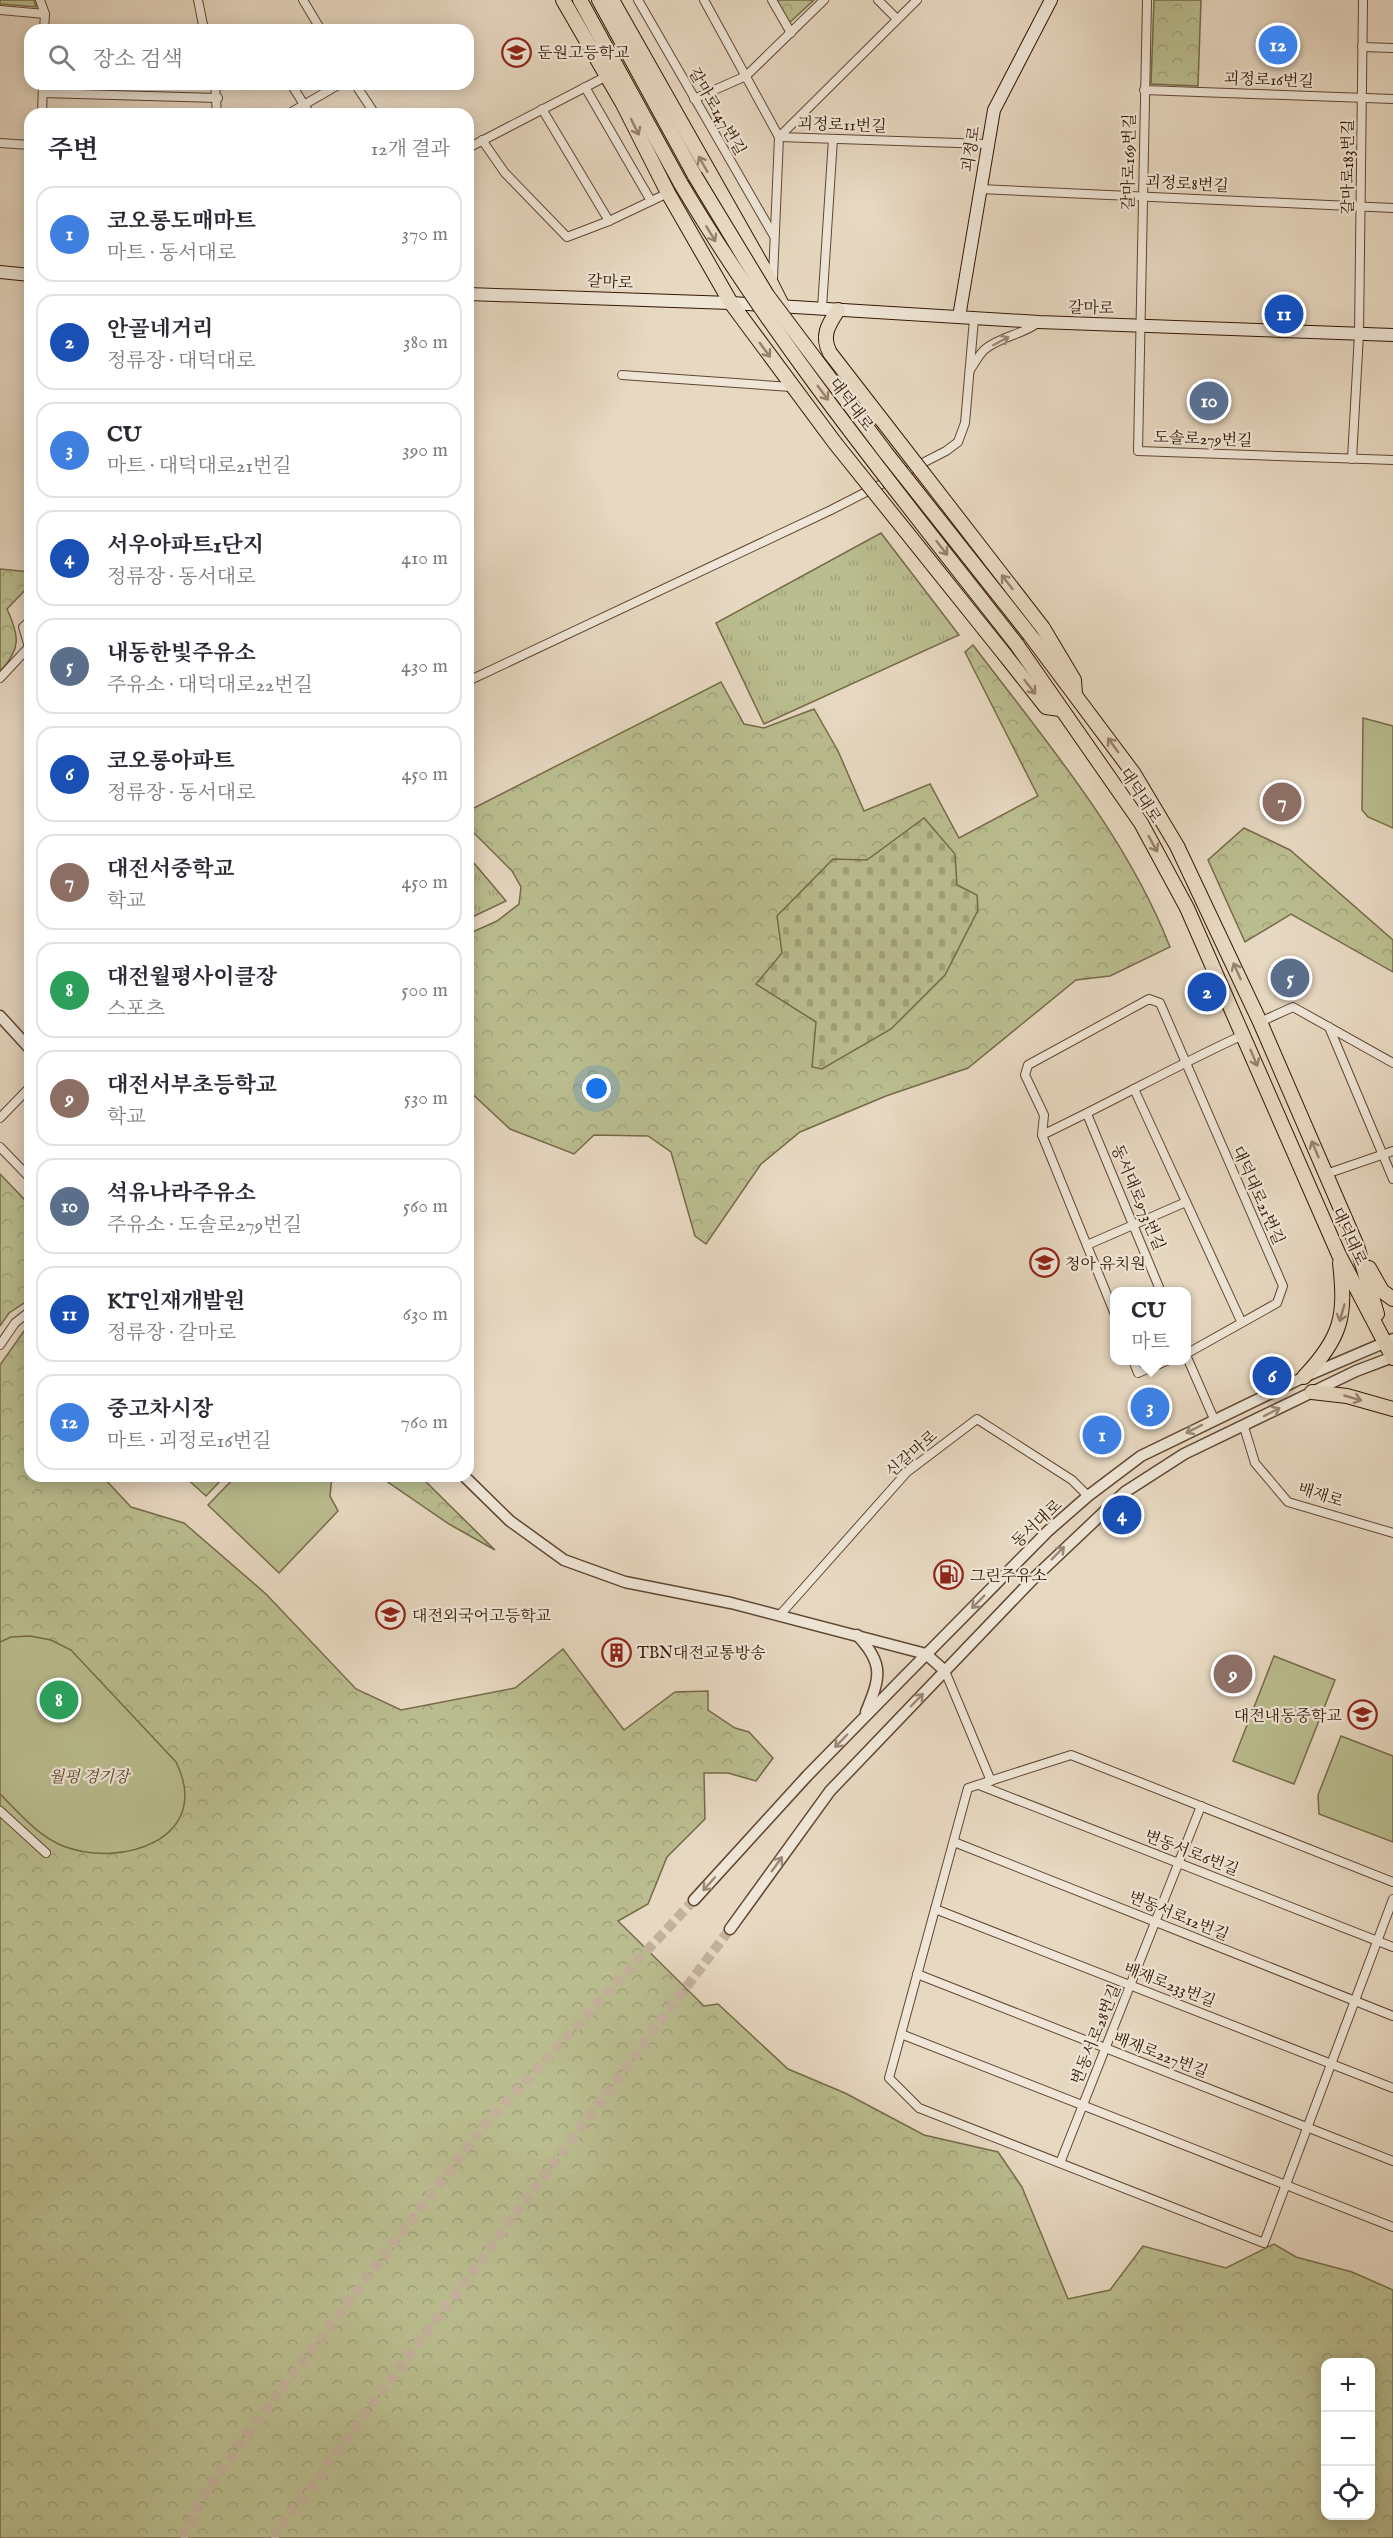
<!DOCTYPE html>
<html lang="ko">
<head>
<meta charset="utf-8">
<style>
  :root { --surface:#fff; --page:#f2f2f3; --text:#2b2b33; --muted:#7c7c81; --line:#e1e1e2; --accent:#2563eb }
  body { margin:0; font-family:"IM FELL English","Noto Serif KR",serif; background:var(--page); color:var(--text) }
  .controls { position:absolute; right:18px; bottom:18px; display:grid; overflow:hidden; border-radius:12px; box-shadow:0 3px 15px #0003 }
  .controls button { width:54px; height:54px; display:grid; place-items:center; padding:0; border:0; border-bottom:2px solid var(--line); background:var(--surface); color:var(--text); font:30px sans-serif }
  .you { position:absolute; left:597px; top:1089px; width:21px; height:21px; margin:-15px; border:4px solid #fff; border-radius:50%; background:#1a73e8; box-shadow:0 0 0 9px #1a73e833 }
  .badge { display:grid; place-items:center; width:39px; height:39px; border-radius:50%; background:var(--accent); color:#fff; font-size:20px; font-weight:700 }
  .pin { position:absolute; translate:-50% -50%; border:3px solid #fff; box-shadow:0 2px 6px #0006 }
  .popup { position:absolute; left:1110px; top:1287px; width:81px; height:78px; box-sizing:border-box; display:grid; place-content:center; border-radius:12px; background:var(--surface); filter:drop-shadow(0 2px 4px #0005); font-size:20px; white-space:nowrap; color:var(--muted) }
  .popup b { font-size:22px; color:var(--text) }
  .popup::after { content:''; position:absolute; left:50%; top:100%; margin-left:-12px; border:12px solid transparent; border-top-color:var(--surface) }
  .list { margin:0; padding:0; list-style:none }
  h2 { display:flex; justify-content:space-between; align-items:center; height:78px; margin:0; padding:0 24px; font-size:26px }
  h2 small { font-size:20px; font-weight:400; color:var(--muted) }
  .list li { display:grid; grid-template-columns:39px 1fr auto; gap:18px; align-items:center; box-sizing:border-box; height:96px; margin:0 12px 12px; padding:0 12px; border:2px solid var(--line); border-radius:18px }
  .list b { display:block; font-size:22px; white-space:nowrap }
  .list p { margin:0; font-size:20px; white-space:nowrap; color:var(--muted) }
  .list em { font-size:20px; font-style:normal; color:var(--muted) }
  .icon { flex:none; width:33px; height:33px; fill:none; stroke:currentColor; stroke-width:2; stroke-linecap:round; stroke-linejoin:round }
  .map { position:relative; flex:none; width:1393px; height:2538px; overflow:hidden }
  .search { position:absolute; background:var(--surface); box-shadow:0 3px 15px #0003; left:24px; top:24px; width:450px; height:66px; display:flex; align-items:center; gap:15px; box-sizing:border-box; padding:0 21px; border-radius:18px; color:var(--muted); font-size:22px }
  .panel { position:absolute; background:var(--surface); box-shadow:0 3px 15px #0003; left:24px; top:108px; width:450px; height:1374px; border-radius:18px }
  .map>svg:first-child { display:block }
  .grass { fill:url(#grass-tufts); stroke:#776a48; stroke-width:1.5 }
  .forest { fill:url(#forest-crowns); stroke:#776a48; stroke-width:1.5; fill-rule:evenodd }
  .cemetery { fill:url(#cemetery-stones); stroke:#776a48; stroke-width:1.5 }
  .pitch { fill:#babd8f; stroke:#776a48; stroke-width:1.5 }
  .lines { fill:none; stroke-linecap:round; stroke-linejoin:round }
  .tertiary-tunnel { stroke:#c3b19b; stroke-width:10; stroke-dasharray:10 5; stroke-linecap:butt }
  .minor-casing { stroke:#614631; stroke-width:10 }
  .tertiary-casing { stroke:#614631; stroke-width:13 }
  .secondary-casing { stroke:#341601; stroke-width:14 }
  .primary-casing { stroke:#341601; stroke-width:16 }
  .minor { stroke:#efe6d7; stroke-width:8 }
  .tertiary { stroke:#efe6d7; stroke-width:10 }
  .secondary { stroke:#efe6d7; stroke-width:12 }
  .primary { stroke:#e7d8c1; stroke-width:14 }
  .primary-bridge-casing { stroke:#341601; stroke-width:16; stroke-linecap:butt }
  .primary-bridge { stroke:#e7d8c1; stroke-width:14 }
  .oneway { stroke:#96816b }
  .oneway2 { stroke:#9b8877 }
  .labels { text-anchor:middle; stroke-width:4.5; stroke-linejoin:round; paint-order:stroke }
  .poi-label { font-size:16px; fill:#341601; stroke:#efe6d7; text-anchor:start }
  .street-label { font-size:16px; fill:#341601; stroke:#efe6d7 }
  .park-label { font-size:16px; font-style:italic; fill:#5c482c; stroke:#efe6d7 }
</style>
</head>
<body>
<div class="map">
<svg width="1393" height="2538" viewBox="0 0 1393 2538">
  <defs>
    <pattern id="grass-tufts" width="24" height="20" patternUnits="userSpaceOnUse" patternTransform="scale(1.5)"><rect width="24" height="20" fill="#babd8f"/><path d="M3 7l-1-3M5 7V3M7 7l1-3M15 17l-1-3M17 17v-4M19 17l1-3" fill="none" stroke="#a0a27a"/></pattern>
    <pattern id="forest-crowns" width="20" height="18" patternUnits="userSpaceOnUse" patternTransform="scale(1.5)"><rect width="20" height="18" fill="#babd8f"/><path d="M2 6a3 3 0 1 1 6 0M12 15a3 3 0 1 1 6 0" fill="none" stroke="#a0a27a"/></pattern>
    <pattern id="cemetery-stones" width="16" height="16" patternUnits="userSpaceOnUse" patternTransform="scale(1.5)"><rect width="16" height="16" fill="#babd8f"/><path d="M2 7V4a2 2 0 0 1 4 0v3zM10 15v-3a2 2 0 0 1 4 0v3z" fill="#a0a27a"/></pattern>
  </defs>
  <rect width="100%" height="100%" fill="#e7d8c1"/>
  <filter id="stains"><feTurbulence type="fractalNoise" baseFrequency=".00333" numOctaves="4"/><feColorMatrix values="0 0 0 0 .2 0 0 0 0 .09 0 0 0 0 .02 0 0 0 .5 -.17"/></filter>
  <radialGradient id="worn" r=".72"><stop offset=".6" stop-color="#630" stop-opacity="0"/><stop offset="1" stop-color="#630" stop-opacity=".3"/></radialGradient>
  <g class="grass">
    <path d="M881,533L959,635L764,724L716,623Z"/>
    <path d="M468,856L506,901L468,919Z"/>
  </g>
  <g class="forest">
    <path d="M0,0H34L36,7L0,4Z"/>
    <path d="M777,0H814L789,23Z"/>
    <path d="M1154,0H1201L1198,86L1151,84Z"/>
    <path d="M0,569L30,572V585L7,609C19,635 22,649 0,671Z"/>
    <path d="M973,645C1045,740 1126,835 1170,947L1110,976L1076,980L968,1068L886,1096L800,1132L761,1164L706,1244L695,1236L671,1152L648,1136L594,1135L574,1154L510,1129L468,1090V934L497,921L519,904L521,887L512,871L468,827V811L721,682L744,724L764,728L814,709L838,751L864,811L930,784L959,838L1038,796L965,652Z"/>
    <path d="M1244,828L1290,850L1393,940V972L1291,914L1245,942L1208,860Z"/>
    <path d="M0,1174L24,1199L30,1211V1299L9,1313L0,1326Z"/>
    <path d="M30,1326V1476H102L131,1507L184,1523L266,1594L356,1689L401,1710L515,1688L563,1649L624,1730L675,1692L708,1691V1710L735,1728L749,1732L773,1758L756,1781L728,1773H704L705,1819L667,1857L648,1904L618,1921L704,2006L718,2004L788,2069L845,2093L924,2135L998,2152L1022,2187L1068,2299L1110,2290L1143,2246L1226,2268L1274,2244L1296,2257L1352,2272L1393,2290V2538H0V1365L24,1331ZM1326,2362H1370V2516H1326Z"/>
    <path d="M184,1476H225L206,1496Z"/>
    <path d="M379,1476H420L495,1550L449,1524Z"/>
  </g>
  <path class="cemetery" d="M924,818L955,854L957,885L977,895L978,910L945,975L891,1029L822,1069L812,1067L816,1022L756,984L782,953L777,916L833,859L867,860Z"/>
  <g class="pitch">
    <path d="M1363,718L1393,726V828L1368,817L1362,810Z"/>
    <path d="M236,1476H332L330,1496L338,1511L279,1573L208,1505Z"/>
    <path d="M30,1636L51,1640L71,1650L176,1762C214,1838 122,1869 63,1846C38,1836 19,1813 0,1794V1642L11,1637Z"/>
    <path d="M1274,1656L1335,1680L1294,1784L1233,1761Z"/>
    <path d="M1341,1736L1393,1756V1842L1319,1814L1318,1795Z"/>
  </g>
  <g class="lines">
    <g class="tertiary-tunnel">
      <path d="M182,2538L210,2486L268,2407L482,2128L694,1900"/>
      <path d="M272,2538L730,1929"/>
    </g>
    <defs>
      <g id="minor">
        <path d="M40,0L45,14L44,30"/>
        <path d="M198,0L204,30"/>
        <path d="M303,0L321,30"/>
        <path d="M638,0L774,236"/>
        <path d="M704,0L779,137L987,144"/>
        <path d="M772,0L791,33"/>
        <path d="M878,0L897,19"/>
        <path d="M1147,0L1138,451L1393,460"/>
        <path d="M0,10L45,14"/>
        <path d="M1362,47L1393,48"/>
        <path d="M215,84L217,114"/>
        <path d="M291,84L310,114"/>
        <path d="M355,84L375,114"/>
        <path d="M585,87L651,201"/>
        <path d="M1144,90L1393,99"/>
        <path d="M43,93L218,98"/>
        <path d="M694,99L746,76L824,0"/>
        <path d="M542,109L609,221"/>
        <path d="M42,114L43,84"/>
        <path d="M288,114L340,84"/>
        <path d="M482,140L505,173L567,237L609,221L668,193"/>
        <path d="M0,143L30,145"/>
        <path d="M468,148L607,76"/>
        <path d="M980,189L1393,208"/>
        <path d="M773,278L779,137L917,0"/>
        <path d="M822,308L833,139"/>
        <path d="M970,370C974,364 979,355 984,350C1000,336 1023,335 1039,322"/>
        <path d="M622,375L791,387"/>
        <path d="M1352,459L1359,334L1363,0"/>
        <path d="M30,621L23,627L30,650"/>
        <path d="M0,678L28,648"/>
        <path d="M468,681L831,510L946,451L958,442L965,423L974,319"/>
        <path d="M1260,1022L1293,1007L1393,1063"/>
        <path d="M1329,1027L1393,1179"/>
        <path d="M1134,1089L1241,1321"/>
        <path d="M1087,1114L1161,1292"/>
        <path d="M0,1118L30,1087"/>
        <path d="M1042,1135C1110,1103 1175,1066 1243,1035"/>
        <path d="M0,1147L30,1178"/>
        <path d="M1326,1174L1393,1151"/>
        <path d="M1087,1245L1186,1202"/>
        <path d="M1114,1312L1042,1135L1044,1115L1025,1075L1028,1065L1149,999L1160,1003L1283,1286L1277,1303L1186,1354"/>
        <path d="M0,1345L15,1323L30,1311"/>
        <path d="M1186,1355L1214,1419"/>
        <path d="M1133,1360L1138,1373L1169,1360"/>
        <path d="M1244,1427L1255,1463L1288,1502L1393,1533"/>
        <path d="M779,1616L907,1472L977,1419L1072,1480L1088,1496"/>
        <path d="M945,1671L991,1781"/>
        <path d="M979,1785L1393,1947"/>
        <path d="M0,1811L46,1853"/>
        <path d="M954,1842L1393,2016"/>
        <path d="M1393,1882L1071,1755L968,1788L889,2078L919,2108L1264,2243L1393,1899"/>
        <path d="M935,1909L1393,2088"/>
        <path d="M917,1974L1393,2161"/>
        <path d="M901,2034L1393,2227"/>
        <path d="M1060,2163L1201,1806"/>
      </g>
      <g id="tertiary">
        <path d="M0,1016L30,1049"/>
        <path d="M464,1476L510,1521L564,1560L625,1582L731,1603L926,1654L945,1671"/>
        <path d="M857,1635C885,1664 880,1678 866,1712"/>
        <path d="M694,1900L807,1776L900,1681L1048,1531L1088,1496L1141,1456L1304,1377L1393,1339"/>
        <path d="M730,1929L830,1791L1032,1580L1125,1492L1184,1454L1356,1371L1393,1357"/>
      </g>
      <g id="secondary">
        <path d="M0,272L30,275"/>
        <path d="M468,294L731,303L1039,322L1393,335"/>
        <path d="M959,317L994,110L1051,0"/>
      </g>
      <g id="primary">
        <path d="M563,0L623,104L668,193L731,303L835,443"/>
        <path d="M580,0L681,184"/>
        <path d="M599,0L695,176"/>
        <path d="M612,0L763,267L783,307"/>
        <path d="M830,353C821,336 828,325 838,310"/>
        <path d="M1043,628L1074,680L1075,694"/>
        <path d="M1030,635L1134,774L1177,846L1260,1022L1357,1246L1377,1314"/>
        <path d="M1017,645L1141,823L1187,908L1339,1255L1393,1358"/>
        <path d="M1005,655L1046,707L1060,709"/>
        <path d="M1369,1268L1382,1291L1393,1299"/>
        <path d="M1304,1377C1342,1337 1346,1316 1340,1263"/>
        <path d="M1312,1392L1347,1396L1393,1409"/>
      </g>
    </defs>
    <use href="#minor" class="minor-casing"/>
    <use href="#tertiary" class="tertiary-casing"/>
    <use href="#secondary" class="secondary-casing"/>
    <use href="#primary" class="primary-casing"/>
    <use href="#minor" class="minor"/>
    <use href="#tertiary" class="tertiary"/>
    <use href="#secondary" class="secondary"/>
    <use href="#primary" class="primary"/>
    <defs>
      <g id="primary-bridge">
        <path d="M695,176L767,295L886,453L1030,635"/>
        <path d="M681,184C778,347 900,495 1017,645"/>
        <path d="M830,353L1043,628"/>
        <path d="M835,443L1005,655"/>
      </g>
    </defs>
    <use href="#primary-bridge" class="primary-bridge-casing"/>
    <use href="#primary-bridge" class="primary-bridge"/>
  </g>
  <defs><path id="oneway-shaft" d="M-6 0H5M1.5-3L5.5 0L1.5 3" fill="none" stroke-width="1.6" stroke-linecap="round" stroke-linejoin="round" transform="scale(1.5)"/></defs>
  <g class="oneway">
    <use href="#oneway-shaft" transform="translate(635 127) rotate(64)"/>
    <use href="#oneway-shaft" transform="translate(703 164) rotate(-120)"/>
    <use href="#oneway-shaft" transform="translate(711 234) rotate(59)"/>
    <use href="#oneway-shaft" transform="translate(765 350) rotate(54)"/>
    <use href="#oneway-shaft" transform="translate(823 393) rotate(53)"/>
    <use href="#oneway-shaft" transform="translate(942 548) rotate(52)"/>
    <use href="#oneway-shaft" transform="translate(1007 582) rotate(-128)"/>
    <use href="#oneway-shaft" transform="translate(1030 687) rotate(52)"/>
    <use href="#oneway-shaft" transform="translate(1113 745) rotate(-126)"/>
    <use href="#oneway-shaft" transform="translate(1153 844) rotate(61)"/>
    <use href="#oneway-shaft" transform="translate(1237 971) rotate(-114)"/>
    <use href="#oneway-shaft" transform="translate(1254 1058) rotate(67)"/>
    <use href="#oneway-shaft" transform="translate(1315 1149) rotate(-113)"/>
    <use href="#oneway-shaft" transform="translate(1342 1313) rotate(106)"/>
    <use href="#oneway-shaft" transform="translate(1353 1398) rotate(16)"/>
  </g>
  <g class="oneway2">
    <use href="#oneway-shaft" transform="translate(1001 341) rotate(-28)"/>
    <use href="#oneway-shaft" transform="translate(1272 1412) rotate(-27)"/>
    <use href="#oneway-shaft" transform="translate(1194 1429) rotate(153)"/>
    <use href="#oneway-shaft" transform="translate(1058 1553) rotate(-45)"/>
    <use href="#oneway-shaft" transform="translate(978 1602) rotate(135)"/>
    <use href="#oneway-shaft" transform="translate(917 1700) rotate(-46)"/>
    <use href="#oneway-shaft" transform="translate(841 1741) rotate(134)"/>
    <use href="#oneway-shaft" transform="translate(777 1864) rotate(-54)"/>
    <use href="#oneway-shaft" transform="translate(709 1884) rotate(132)"/>
  </g>
  <defs>
    <symbol id="school-ring" viewBox="-11 -11 22 22"><circle r="9.5" fill="#efe6d7" stroke="#8f2418" stroke-width="1.5"/><path d="M0-5L7-2L0 1L-7-2ZM-4 1L0 2.5L4 1V4Q0 6-4 4Z" fill="#8f2418"/></symbol>
    <symbol id="fuel-ring" viewBox="-11 -11 22 22"><circle r="9.5" fill="#efe6d7" stroke="#8f2418" stroke-width="1.5"/><path d="M-5.5-6h7V0h2V4h1.3V-2.5L3-4.5l.8-.8L6-3V5H2.5V1h-1V6h-7ZM-4.2-4.7v3.2H.2V-4.7Z" fill="#8f2418"/></symbol>
    <symbol id="building-ring" viewBox="-11 -11 22 22"><circle r="9.5" fill="#efe6d7" stroke="#8f2418" stroke-width="1.5"/><path d="M-4-6H4V6H1V3H-1V6H-4ZM-2.5-4.3h1.7v1.8h-1.7ZM.8-4.3h1.7v1.8H.8ZM-2.5-1h1.7V.8h-1.7ZM.8-1h1.7V.8H.8Z" fill="#8f2418"/></symbol>
  </defs>
  <g fill-rule="evenodd">
    <use href="#school-ring" x="500" y="36" width="33" height="33"/>
    <use href="#school-ring" x="1028" y="1246" width="33" height="33"/>
    <use href="#fuel-ring" x="932" y="1558" width="33" height="33"/>
    <use href="#school-ring" x="374" y="1598" width="33" height="33"/>
    <use href="#building-ring" x="600" y="1636" width="33" height="33"/>
    <use href="#school-ring" x="1346" y="1698" width="33" height="33"/>
  </g>
  <g class="labels">
    <g class="poi-label">
      <text x="537" y="58">둔원고등학교</text>
      <text x="1065" y="1269">청아 유치원</text>
      <text x="970" y="1581">그린주유소</text>
      <text x="412" y="1621">대전외국어고등학교</text>
      <text x="637" y="1658">TBN대전교통방송</text>
      <text x="1342" y="1721" text-anchor="end">대전내동중학교</text>
    </g>
    <g class="street-label">
      <text transform="translate(1269 79) rotate(2)" y="6">괴정로16번길</text>
      <text transform="translate(718 111) rotate(60)" y="6">갈마로147번길</text>
      <text transform="translate(842 124) rotate(2)" y="6">괴정로11번길</text>
      <text transform="translate(970 149) rotate(-81)" y="6">괴정로</text>
      <text transform="translate(1128 162) rotate(-89)" y="6">갈마로169번길</text>
      <text transform="translate(1347 167) rotate(-90)" y="6">갈마로183번길</text>
      <text transform="translate(1187 183) rotate(3)" y="6">괴정로8번길</text>
      <text transform="translate(610 281) rotate(3)" y="6">갈마로</text>
      <text transform="translate(1091 307) rotate(1)" y="6">갈마로</text>
      <text transform="translate(852 404) rotate(53)" y="6">대덕대로</text>
      <text transform="translate(1203 438) rotate(2)" y="6">도솔로279번길</text>
      <text transform="translate(1141 795) rotate(57)" y="6">대덕대로</text>
      <text transform="translate(1259 1195) rotate(66)" y="6">대덕대로21번길</text>
      <text transform="translate(1139 1197) rotate(67)" y="6">동서대로973번길</text>
      <text transform="translate(1350 1236) rotate(65)" y="6">대덕대로</text>
      <text transform="translate(911 1453) rotate(-41)" y="6">신갈마로</text>
      <text transform="translate(1321 1494) rotate(18)" y="6">배재로</text>
      <text transform="translate(1036 1523) rotate(-43)" y="6">동서대로</text>
      <text transform="translate(1192 1852) rotate(21)" y="6">변동서로6번길</text>
      <text transform="translate(1179 1915) rotate(22)" y="6">변동서로12번길</text>
      <text transform="translate(1170 1984) rotate(21)" y="6">배재로233번길</text>
      <text transform="translate(1095 2034) rotate(-68)" y="6">변동서로28번길</text>
      <text transform="translate(1161 2054) rotate(21)" y="6">배재로227번길</text>
    </g>
    <g class="park-label">
      <text x="89" y="1782">월평 경기장</text>
    </g>
  </g>
  <rect width="100%" height="100%" filter="url(#stains)"/>
  <rect width="100%" height="100%" fill="url(#worn)"/>
</svg>
<div class="controls">
<button>+</button>
<button>−</button>
<button><svg class="icon" aria-label="locate" viewBox="0 0 24 24"><circle cx="12" cy="12" r="6"/><path d="M12 2v4M12 18v4M2 12h4M18 12h4"/></svg></button>
</div>
<div class="you"></div>
<div class="pin badge" style="left:1102px;top:1435px;background:#3f7fe0">1</div>
<div class="pin badge" style="left:1207px;top:992px;background:#1a4fb4">2</div>
<div class="pin badge" style="left:1150px;top:1407px;background:#3f7fe0">3</div>
<div class="popup"><b>CU</b>마트</div>
<div class="pin badge" style="left:1122px;top:1515px;background:#1a4fb4">4</div>
<div class="pin badge" style="left:1290px;top:978px;background:#5c6f8a">5</div>
<div class="pin badge" style="left:1272px;top:1376px;background:#1a4fb4">6</div>
<div class="pin badge" style="left:1282px;top:802px;background:#8d6e63">7</div>
<div class="pin badge" style="left:59px;top:1700px;background:#2e9e5b">8</div>
<div class="pin badge" style="left:1233px;top:1674px;background:#8d6e63">9</div>
<div class="pin badge" style="left:1209px;top:401px;background:#5c6f8a">10</div>
<div class="pin badge" style="left:1284px;top:314px;background:#1a4fb4">11</div>
<div class="pin badge" style="left:1278px;top:45px;background:#3f7fe0">12</div>
<div class="search"><svg class="icon" aria-label="search" viewBox="0 0 24 24"><circle cx="10" cy="10" r="6"/><path d="M15 15l6 6"/></svg>장소 검색</div>
<section class="panel">
<h2>주변<small>12개 결과</small></h2>
<ul class="list">
<li><span class="badge" style="background:#3f7fe0">1</span><div><b>코오롱도매마트</b><p>마트 · 동서대로</p></div><em>370 m</em></li>
<li><span class="badge" style="background:#1a4fb4">2</span><div><b>안골네거리</b><p>정류장 · 대덕대로</p></div><em>380 m</em></li>
<li><span class="badge" style="background:#3f7fe0">3</span><div><b>CU</b><p>마트 · 대덕대로21번길</p></div><em>390 m</em></li>
<li><span class="badge" style="background:#1a4fb4">4</span><div><b>서우아파트1단지</b><p>정류장 · 동서대로</p></div><em>410 m</em></li>
<li><span class="badge" style="background:#5c6f8a">5</span><div><b>내동한빛주유소</b><p>주유소 · 대덕대로22번길</p></div><em>430 m</em></li>
<li><span class="badge" style="background:#1a4fb4">6</span><div><b>코오롱아파트</b><p>정류장 · 동서대로</p></div><em>450 m</em></li>
<li><span class="badge" style="background:#8d6e63">7</span><div><b>대전서중학교</b><p>학교</p></div><em>450 m</em></li>
<li><span class="badge" style="background:#2e9e5b">8</span><div><b>대전월평사이클장</b><p>스포츠</p></div><em>500 m</em></li>
<li><span class="badge" style="background:#8d6e63">9</span><div><b>대전서부초등학교</b><p>학교</p></div><em>530 m</em></li>
<li><span class="badge" style="background:#5c6f8a">10</span><div><b>석유나라주유소</b><p>주유소 · 도솔로279번길</p></div><em>560 m</em></li>
<li><span class="badge" style="background:#1a4fb4">11</span><div><b>KT인재개발원</b><p>정류장 · 갈마로</p></div><em>630 m</em></li>
<li><span class="badge" style="background:#3f7fe0">12</span><div><b>중고차시장</b><p>마트 · 괴정로16번길</p></div><em>760 m</em></li>
</ul>
</section>
</div>
</body>
</html>
